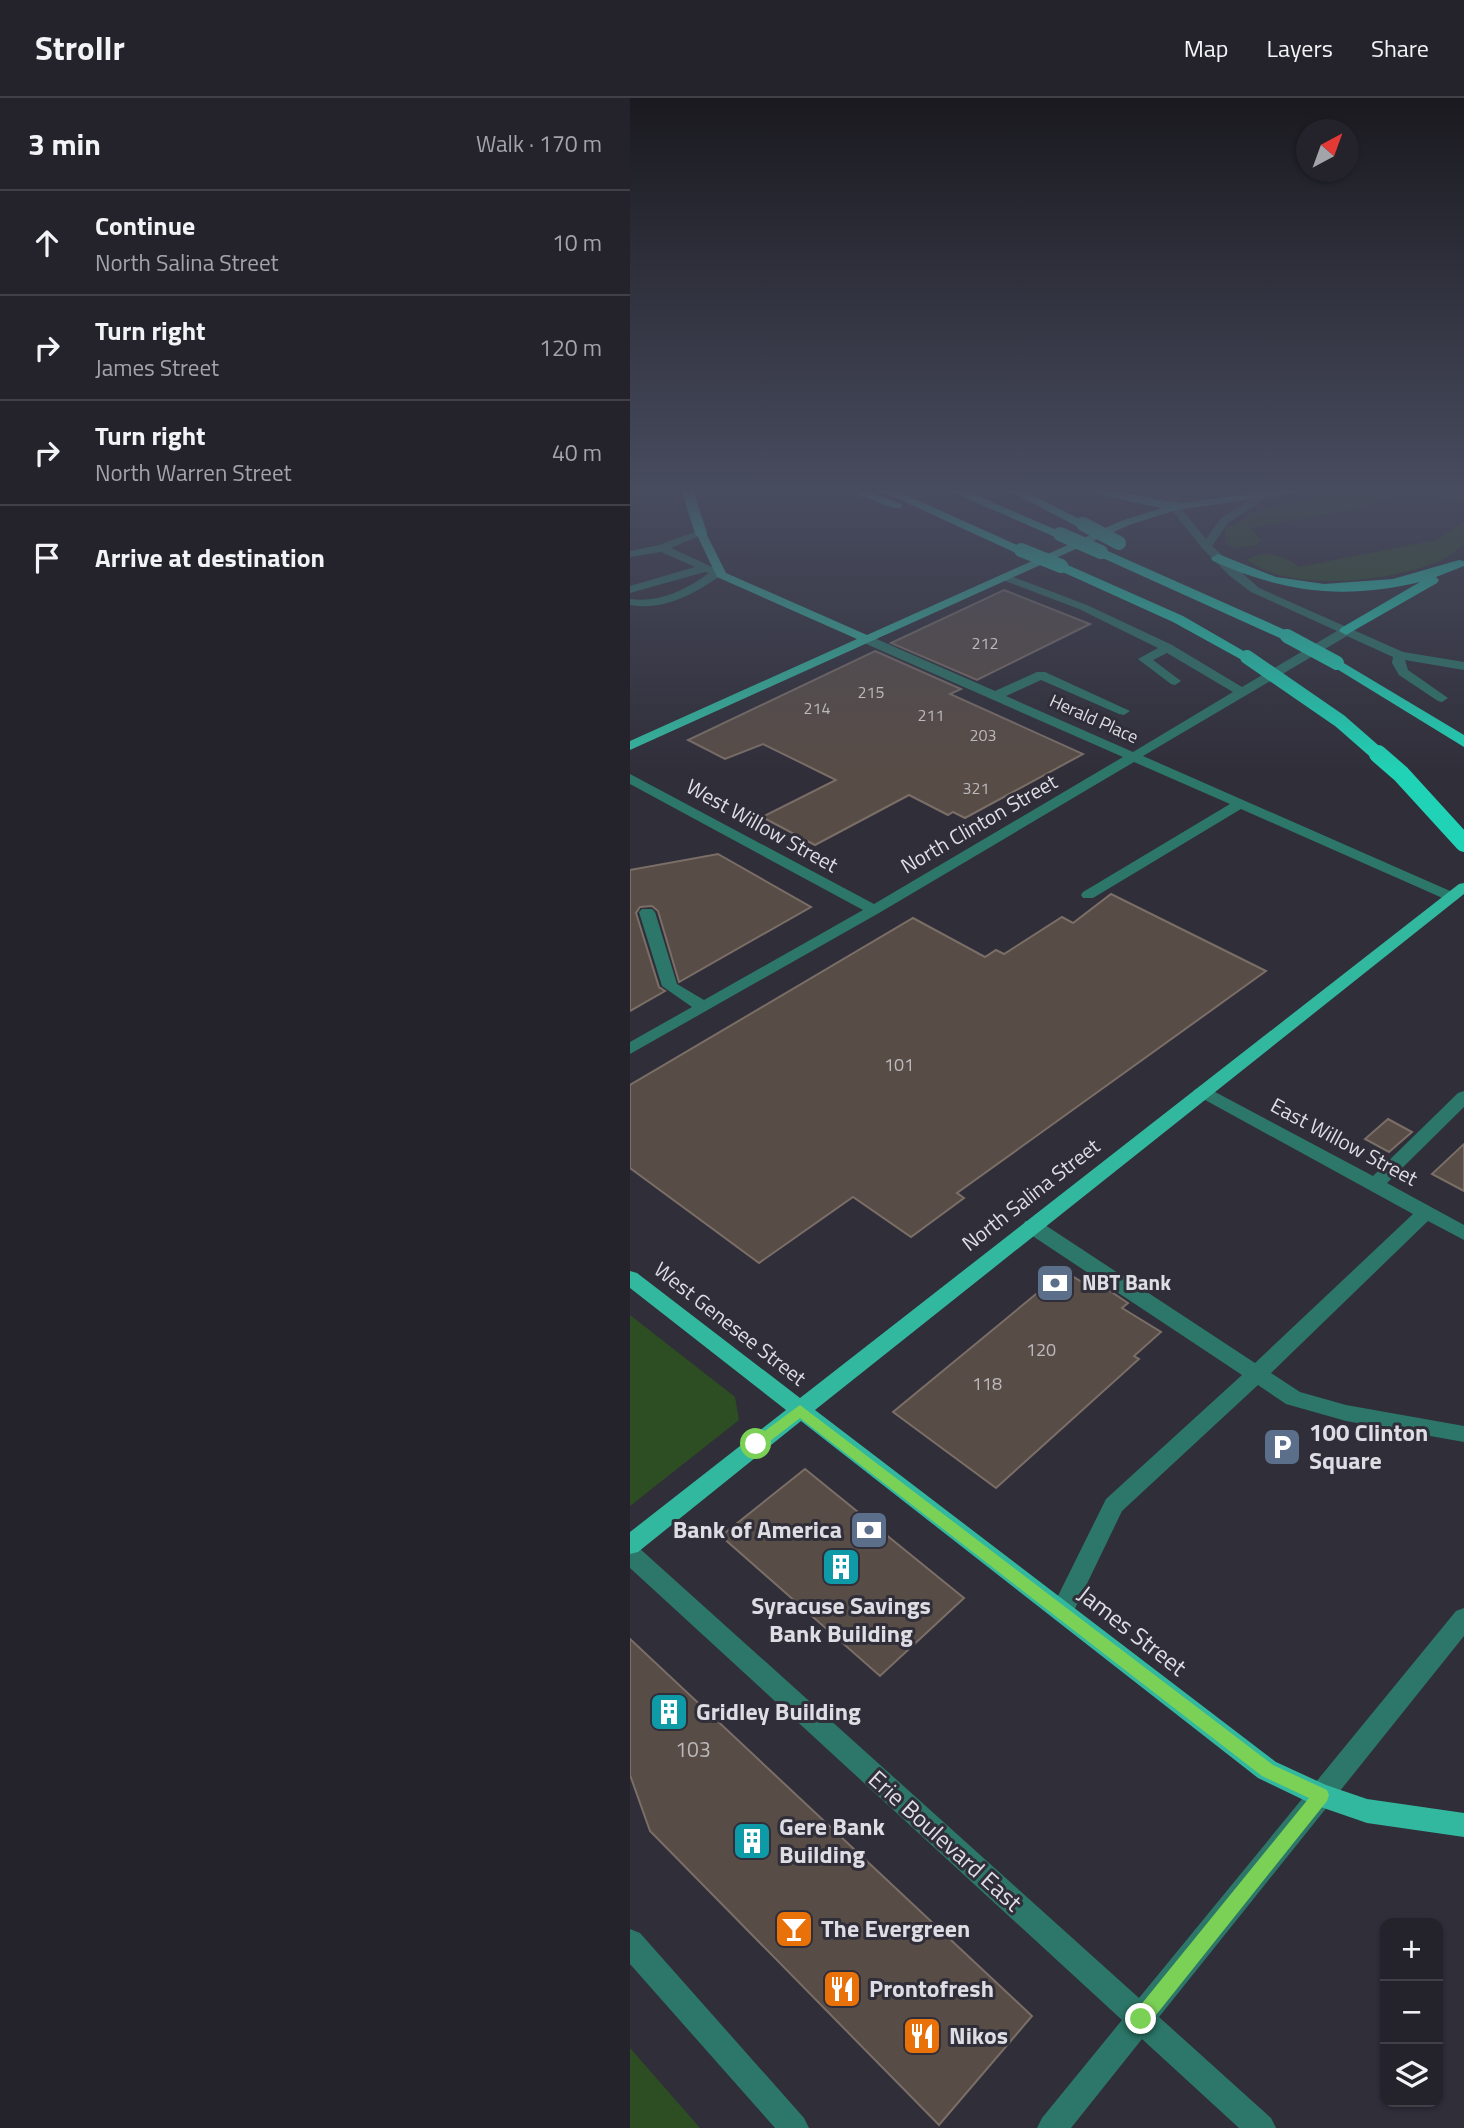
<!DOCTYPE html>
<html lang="en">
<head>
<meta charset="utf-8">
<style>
  :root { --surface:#24222b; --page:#302f37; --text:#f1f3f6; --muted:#a3a4a9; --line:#413f47 }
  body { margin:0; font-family:"Titillium Web",sans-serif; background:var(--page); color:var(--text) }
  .controls { position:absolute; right:21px; bottom:21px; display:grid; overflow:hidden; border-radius:14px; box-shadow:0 2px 5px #0004 }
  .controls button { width:63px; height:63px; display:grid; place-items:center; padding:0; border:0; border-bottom:2px solid var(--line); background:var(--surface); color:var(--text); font:35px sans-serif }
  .compass { position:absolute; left:666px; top:21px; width:63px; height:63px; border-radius:50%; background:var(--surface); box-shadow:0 2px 5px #0004; rotate:41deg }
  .stop { position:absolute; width:21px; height:21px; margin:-16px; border:5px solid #7bd156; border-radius:50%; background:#fff }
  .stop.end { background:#7bd156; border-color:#fff; box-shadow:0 2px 7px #0008 }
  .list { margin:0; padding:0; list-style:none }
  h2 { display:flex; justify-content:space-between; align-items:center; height:91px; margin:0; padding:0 28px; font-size:30px }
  h2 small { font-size:23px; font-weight:400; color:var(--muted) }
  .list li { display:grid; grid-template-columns:46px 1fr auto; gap:21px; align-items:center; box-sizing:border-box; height:105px; padding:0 28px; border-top:2px solid var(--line) }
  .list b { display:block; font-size:26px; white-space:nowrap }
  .list p { margin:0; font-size:23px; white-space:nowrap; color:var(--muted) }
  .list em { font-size:23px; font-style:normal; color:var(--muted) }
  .icon { flex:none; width:38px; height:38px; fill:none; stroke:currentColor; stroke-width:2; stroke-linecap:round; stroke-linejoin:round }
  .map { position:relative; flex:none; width:834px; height:2030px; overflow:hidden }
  header { display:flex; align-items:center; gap:42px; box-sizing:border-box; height:98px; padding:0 35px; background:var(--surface); border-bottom:2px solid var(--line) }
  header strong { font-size:33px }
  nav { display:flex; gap:38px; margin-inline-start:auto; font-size:24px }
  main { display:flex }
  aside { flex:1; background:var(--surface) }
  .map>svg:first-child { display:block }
  .green { fill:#2d4e23 }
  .building { fill:#584c46; stroke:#7a6e67; stroke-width:2 }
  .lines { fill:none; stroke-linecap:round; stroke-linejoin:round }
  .minor { fill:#2c7769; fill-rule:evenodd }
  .major { fill:#33b8a0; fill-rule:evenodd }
  .highway { fill:#21d3b6; fill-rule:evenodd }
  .highway-bridge-far1 { stroke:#21d3b6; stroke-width:14 }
  .highway-bridge { stroke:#21d3b6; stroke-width:18 }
  .route { fill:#7bd156 }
  .labels { text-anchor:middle; stroke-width:6; stroke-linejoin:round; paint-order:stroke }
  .far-number-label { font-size:16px; fill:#bcb9bc }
  .far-street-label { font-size:18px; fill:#dedde4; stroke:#302e39 }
  .number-label { font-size:18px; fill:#bcb9bc }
  .street-label { font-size:21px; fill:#dedde4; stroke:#302e39 }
  .poi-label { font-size:21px; font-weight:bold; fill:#dedde4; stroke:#302e39; text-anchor:start }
  .near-number-label { font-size:21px; fill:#bcb9bc }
  .near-poi-label { font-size:24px; font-weight:bold; fill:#dedde4; stroke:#302e39; text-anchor:start }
  .near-street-label { font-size:24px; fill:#dedde4; stroke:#302e39 }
</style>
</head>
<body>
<header>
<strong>Strollr</strong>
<nav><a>Map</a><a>Layers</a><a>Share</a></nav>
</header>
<main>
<aside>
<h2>3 min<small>Walk · 170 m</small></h2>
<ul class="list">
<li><svg class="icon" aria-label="ahead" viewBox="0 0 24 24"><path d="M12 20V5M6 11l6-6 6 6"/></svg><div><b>Continue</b><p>North Salina Street</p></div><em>10 m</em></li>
<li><svg class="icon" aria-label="right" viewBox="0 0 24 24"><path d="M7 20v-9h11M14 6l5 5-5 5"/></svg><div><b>Turn right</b><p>James Street</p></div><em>120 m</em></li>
<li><svg class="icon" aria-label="right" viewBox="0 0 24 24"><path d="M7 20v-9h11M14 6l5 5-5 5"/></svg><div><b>Turn right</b><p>North Warren Street</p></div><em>40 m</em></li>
<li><svg class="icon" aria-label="arrive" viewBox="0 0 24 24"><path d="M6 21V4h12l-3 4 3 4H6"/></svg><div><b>Arrive at destination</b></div></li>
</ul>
</aside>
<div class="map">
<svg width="834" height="2030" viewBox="0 0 834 2030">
  <rect width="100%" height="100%" fill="#302e39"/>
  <g class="green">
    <path d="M726,392H834V404L811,399H756L731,410L620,430L631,442L627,447L606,450L596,446L595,433L598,427H605L617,418L642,408Z"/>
    <path d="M834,424V446C826,451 821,458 812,462C764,483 662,496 617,462C634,450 654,458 669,469L806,442Z"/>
    <path d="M0,1217L105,1299L109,1322L0,1408Z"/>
    <path d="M0,1950L70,2030H0Z"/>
  </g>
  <g class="building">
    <path d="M374,492L460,526L347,582L261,545Z"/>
    <path d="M245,553L331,591L320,596L453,656L335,720L323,714L318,717L279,697L185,747L132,719L206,682L133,646L95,661L58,642Z"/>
    <path d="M88,756L181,809L49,884L28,813L22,808L10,809L6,815L29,889L35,893L0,913V772Z"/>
    <path d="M481,796L636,873L327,1095L334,1100L281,1139L223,1099L129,1165L0,1070V987L283,820L355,859L366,852L374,856L432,819L443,825Z"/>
    <path d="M758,1021L782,1034L759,1054L735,1041Z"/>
    <path d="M834,1046V1093L802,1076Z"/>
    <path d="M434,1173L452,1184L459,1179L498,1205L492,1210L531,1234L504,1258L509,1261L366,1390L263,1314Z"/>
    <path d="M175,1371L334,1500L250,1578L91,1438Z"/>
    <path d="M0,1541L402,1918L309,2027L20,1733L0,1677Z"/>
  </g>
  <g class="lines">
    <g class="minor">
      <path d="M539,392H549L550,409L576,441L590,421L628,396H636V400L598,425L582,448L629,490L773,554L834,564V572L775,562L778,572L818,600L812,604L808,603L769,577L762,565L763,559L717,538L513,658L827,796L829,799L827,802H817L611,711L463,800H453L451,797L453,794L600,706L504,664L249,815L0,956V944L62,909L32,888L9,814L12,811H22L25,814L47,886L74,902L233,812L0,686V676L244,806L493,659L234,545V539H242L365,593L407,574H415L500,613L494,617L489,616L411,582L376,598L503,654L603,594L537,555L523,562L551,583L545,587L541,586L508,561L528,550L449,511L370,481V477H378L457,507L542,547L612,589L707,533L621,494L600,478L572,450L541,411Z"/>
      <path d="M67,433L76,435L41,450L91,473V477C65,496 33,513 0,507V501C29,505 56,492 79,475L75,474L0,495V488L65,469L31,454L0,459V453L29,447Z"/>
      <path d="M572,987L743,1078L828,995L834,993V1009L757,1085L834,1127V1142L798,1123L641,1275L670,1294L716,1307L834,1328V1344L716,1323L656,1306L628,1287L492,1413L440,1521L432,1524L424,1521L420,1514L476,1401L612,1277L395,1133L393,1128L395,1123H409L625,1265L783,1116L566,997L563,993Z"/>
      <path d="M0,1446L8,1449L509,1900L826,1513L834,1510V1538L529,1919L641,2020L646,2030H609L512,1941L441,2030H407L412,2020L492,1922L0,1470Z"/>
      <path d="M0,1831L10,1835L174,2020L179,2030H145L0,1866Z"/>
    </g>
    <g class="major">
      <path d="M646,392H672L667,395L546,412L499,427L0,652V643L227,541L87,479L66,435L67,433L76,435L96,475L237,537L491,423L545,406Z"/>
      <path d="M834,785V796L185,1312L646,1664L696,1687L737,1701L834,1715V1739L737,1725L682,1706L628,1680L171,1323L8,1454L0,1456V1434L156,1312L0,1190V1173L7,1175L170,1300L829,786Z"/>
    </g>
    <g class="highway">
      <path d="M51,392H63L77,435L76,438H66L65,435Z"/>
      <path d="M217,392H234L273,407L271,410H263Z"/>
      <path d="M249,392H265L398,452L396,455H386Z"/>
      <path d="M318,392H334L436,436L435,439H425Z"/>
      <path d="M378,392H393L459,426L453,430L448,429Z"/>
      <path d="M460,392H482L549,406L551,409L545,413L466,396Z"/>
      <path d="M471,450L662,535L664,538L657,542L652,541L466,457L464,454Z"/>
      <path d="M588,456L646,479L694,486L763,481L829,462L834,463V468L806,479L809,482L807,485L716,537L709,533L711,530L790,484C713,502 655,495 583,463L581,460Z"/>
      <path d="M431,464L553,518L624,559L622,562H612L543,524L426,471V465Z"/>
      <path d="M707,561L834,637V649L702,568L700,565L702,562Z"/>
    </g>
    <g class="highway-bridge-far1">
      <path d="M453,426L489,445"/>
      <path d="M430,436L471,454"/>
      <path d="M391,452L431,468"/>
      <path d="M657,538L707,565"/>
      <path d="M617,559L710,623L750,658"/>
    </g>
    <path class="highway-bridge" d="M748,656L771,676L834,745"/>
  </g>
  <linearGradient id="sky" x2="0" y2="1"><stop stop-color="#1a191f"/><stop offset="0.58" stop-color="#484c5f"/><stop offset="1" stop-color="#484c5f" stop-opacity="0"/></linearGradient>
  <rect width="834" height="676" fill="url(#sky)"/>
  <path class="route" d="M170,1307L643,1667L697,1692L699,1697L697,1703L518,1927L511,1930L505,1927L502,1921L505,1914L679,1700L632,1678L170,1320L131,1350H121V1343Z"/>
  <defs>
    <symbol id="bank-square" viewBox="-11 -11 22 22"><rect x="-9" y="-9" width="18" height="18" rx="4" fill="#5c6f8a" stroke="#302e39"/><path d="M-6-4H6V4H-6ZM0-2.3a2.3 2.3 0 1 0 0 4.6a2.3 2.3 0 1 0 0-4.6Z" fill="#fff"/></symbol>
    <symbol id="parking-square" viewBox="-11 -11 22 22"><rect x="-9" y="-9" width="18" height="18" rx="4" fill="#5c6f8a" stroke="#302e39"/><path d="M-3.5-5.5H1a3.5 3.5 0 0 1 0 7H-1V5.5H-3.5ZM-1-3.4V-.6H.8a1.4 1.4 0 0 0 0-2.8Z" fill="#fff"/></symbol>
    <symbol id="building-square" viewBox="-11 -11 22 22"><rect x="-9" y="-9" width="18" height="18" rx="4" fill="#0f9aa8" stroke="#302e39"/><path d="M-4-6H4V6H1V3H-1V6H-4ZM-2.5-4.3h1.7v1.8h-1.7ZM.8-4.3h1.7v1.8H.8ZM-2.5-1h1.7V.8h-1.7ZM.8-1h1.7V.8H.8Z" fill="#fff"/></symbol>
    <symbol id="bar-square" viewBox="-11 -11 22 22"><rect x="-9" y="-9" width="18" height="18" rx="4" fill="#e8710a" stroke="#302e39"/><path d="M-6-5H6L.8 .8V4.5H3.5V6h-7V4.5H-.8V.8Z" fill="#fff"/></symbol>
    <symbol id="restaurant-square" viewBox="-11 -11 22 22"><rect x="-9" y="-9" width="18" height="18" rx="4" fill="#e8710a" stroke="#302e39"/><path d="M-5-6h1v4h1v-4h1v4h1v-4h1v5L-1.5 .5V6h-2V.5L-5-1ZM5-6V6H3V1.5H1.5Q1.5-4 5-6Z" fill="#fff"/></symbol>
  </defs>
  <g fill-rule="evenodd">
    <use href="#bank-square" x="403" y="1163" width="44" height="44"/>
    <use href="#parking-square" x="630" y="1327" width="44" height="44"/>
    <use href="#bank-square" x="217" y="1410" width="44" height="44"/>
    <use href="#building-square" x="189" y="1447" width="44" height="44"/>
    <use href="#building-square" x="17" y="1592" width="44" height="44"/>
    <use href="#building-square" x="100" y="1721" width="44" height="44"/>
    <use href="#bar-square" x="142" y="1809" width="44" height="44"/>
    <use href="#restaurant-square" x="190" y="1869" width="44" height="44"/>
    <use href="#restaurant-square" x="270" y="1916" width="44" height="44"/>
  </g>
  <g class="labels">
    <g class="far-number-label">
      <text x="355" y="551">212</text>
      <text x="241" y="600">215</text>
      <text x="187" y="616">214</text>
      <text x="301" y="623">211</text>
      <text x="353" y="643">203</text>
      <text x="346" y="696">321</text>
    </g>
    <g class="far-street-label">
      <text transform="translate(464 621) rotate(24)" y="6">Herald Place</text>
    </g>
    <g class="number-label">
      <text x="269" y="973">101</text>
      <text x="411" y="1258">120</text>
      <text x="357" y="1292">118</text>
    </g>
    <g class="street-label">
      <text transform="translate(349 726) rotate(-30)" y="7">North Clinton Street</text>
      <text transform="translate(132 728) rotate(29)" y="7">West Willow Street</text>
      <text transform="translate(714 1044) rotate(28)" y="7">East Willow Street</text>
      <text transform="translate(401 1097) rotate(-38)" y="7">North Salina Street</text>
      <text transform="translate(100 1226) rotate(38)" y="7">West Genesee Street</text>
    </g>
    <g class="poi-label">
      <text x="452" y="1192">NBT Bank</text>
    </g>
    <g class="near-number-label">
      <text x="63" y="1659">103</text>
    </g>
    <g class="near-poi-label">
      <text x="679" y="1343">100 Clinton<tspan x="679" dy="28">Square</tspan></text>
      <text x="212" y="1440" text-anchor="end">Bank of America</text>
      <text x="211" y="1516" text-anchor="middle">Syracuse Savings<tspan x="211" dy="28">Bank Building</tspan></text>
      <text x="66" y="1622">Gridley Building</text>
      <text x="149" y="1737">Gere Bank<tspan x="149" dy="28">Building</tspan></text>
      <text x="191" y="1839">The Evergreen</text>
      <text x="239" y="1899">Prontofresh</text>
      <text x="319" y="1946">Nikos</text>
    </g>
    <g class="near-street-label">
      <text transform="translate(502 1533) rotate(38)" y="8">James Street</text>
      <text transform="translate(315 1743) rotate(42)" y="8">Erie Boulevard East</text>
    </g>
  </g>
</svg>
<div class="controls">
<button>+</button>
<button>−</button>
<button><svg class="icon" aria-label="layers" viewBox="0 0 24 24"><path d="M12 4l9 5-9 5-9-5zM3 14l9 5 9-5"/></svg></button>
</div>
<svg class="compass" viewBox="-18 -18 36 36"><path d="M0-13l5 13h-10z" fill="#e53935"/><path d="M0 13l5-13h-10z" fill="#a3a4a9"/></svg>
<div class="stop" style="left:126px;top:1346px"></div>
<div class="stop end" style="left:511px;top:1921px"></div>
</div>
</main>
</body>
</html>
